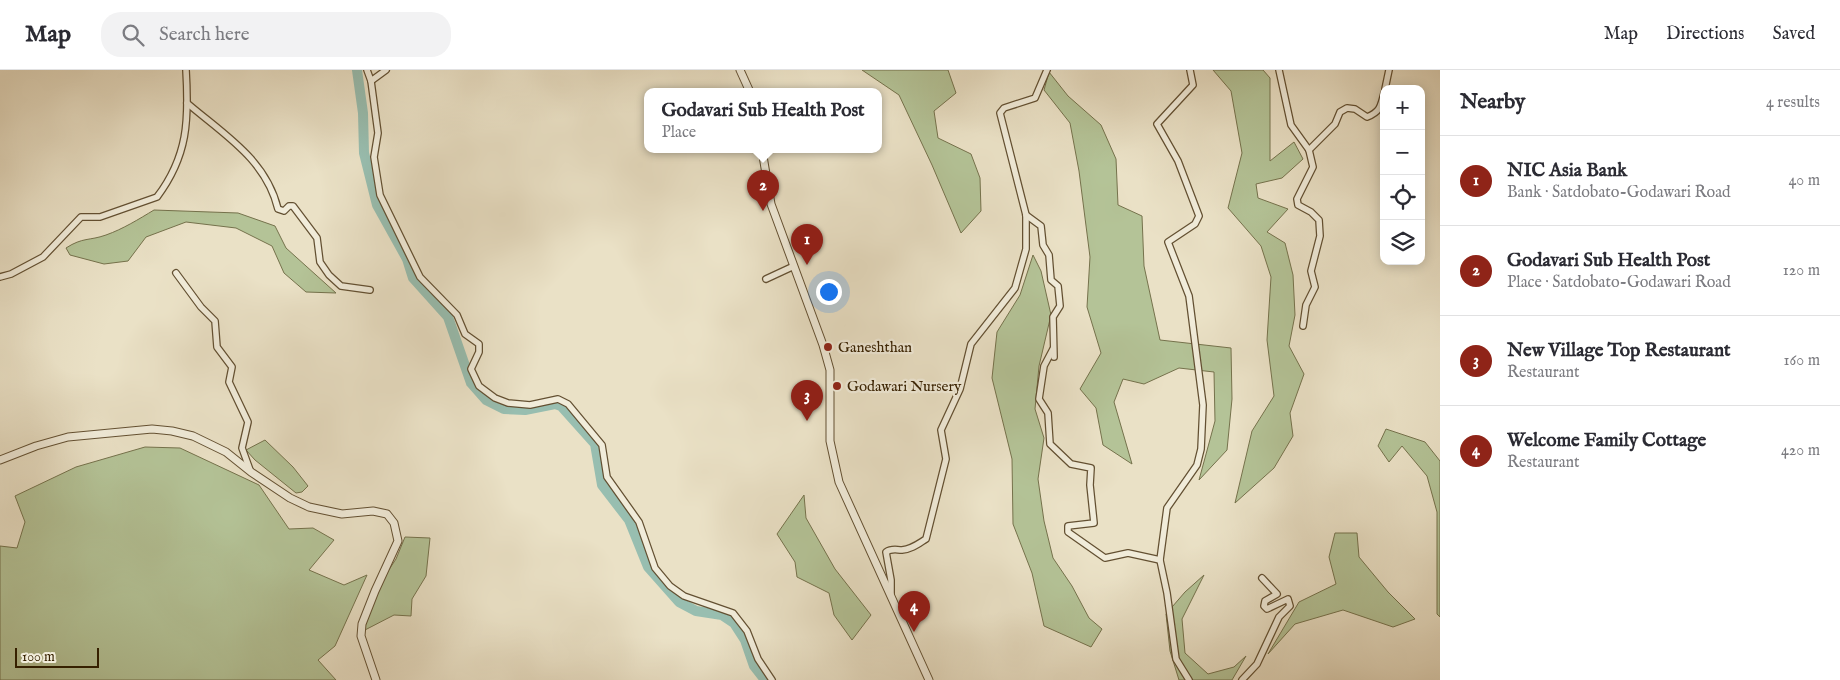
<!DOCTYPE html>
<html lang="en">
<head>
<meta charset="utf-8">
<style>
  :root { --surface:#fff; --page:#f2f2f3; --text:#2b2b33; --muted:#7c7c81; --line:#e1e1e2; --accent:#8f2418 }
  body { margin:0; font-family:"IM FELL English",serif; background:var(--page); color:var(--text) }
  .controls { position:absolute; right:15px; top:15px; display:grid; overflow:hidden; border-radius:10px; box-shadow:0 2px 12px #0003 }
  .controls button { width:45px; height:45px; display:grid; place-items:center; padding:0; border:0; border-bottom:1px solid var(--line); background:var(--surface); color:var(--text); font:25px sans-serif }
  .scale { position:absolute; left:15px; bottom:12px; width:84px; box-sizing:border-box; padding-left:5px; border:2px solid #362000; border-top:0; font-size:14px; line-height:18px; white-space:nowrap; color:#362000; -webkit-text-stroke:4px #f1ecda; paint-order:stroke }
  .you { position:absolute; left:828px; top:221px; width:18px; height:18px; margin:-12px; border:4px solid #fff; border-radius:50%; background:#1a73e8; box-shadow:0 0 0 8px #1a73e833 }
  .badge { display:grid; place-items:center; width:32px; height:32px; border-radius:50%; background:var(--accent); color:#fff; font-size:16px; font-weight:700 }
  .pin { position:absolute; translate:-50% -41px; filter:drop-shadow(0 1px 2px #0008) }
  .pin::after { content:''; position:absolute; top:26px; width:18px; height:15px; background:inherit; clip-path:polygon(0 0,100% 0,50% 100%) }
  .popup { position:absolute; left:644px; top:18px; width:238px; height:65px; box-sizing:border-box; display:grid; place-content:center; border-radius:10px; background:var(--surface); filter:drop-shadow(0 1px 4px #0005); font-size:16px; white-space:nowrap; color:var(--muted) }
  .popup b { font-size:19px; color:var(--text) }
  .popup::after { content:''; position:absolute; left:50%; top:100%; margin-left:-10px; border:10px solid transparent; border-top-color:var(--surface) }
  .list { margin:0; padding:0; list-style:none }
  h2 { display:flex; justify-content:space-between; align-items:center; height:65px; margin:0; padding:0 20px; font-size:21px }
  h2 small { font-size:16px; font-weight:400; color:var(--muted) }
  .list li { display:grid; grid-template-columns:32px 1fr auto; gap:15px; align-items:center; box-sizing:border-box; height:90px; padding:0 20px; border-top:1px solid var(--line) }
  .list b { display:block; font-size:19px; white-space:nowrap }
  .list p { margin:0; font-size:16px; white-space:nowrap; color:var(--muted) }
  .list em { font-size:16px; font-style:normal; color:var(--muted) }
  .icon { flex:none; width:28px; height:28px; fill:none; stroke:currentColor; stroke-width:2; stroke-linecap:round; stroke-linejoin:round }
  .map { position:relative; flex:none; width:1440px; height:610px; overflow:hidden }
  header { display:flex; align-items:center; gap:30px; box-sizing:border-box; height:70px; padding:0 25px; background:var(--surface); border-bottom:1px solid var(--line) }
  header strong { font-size:24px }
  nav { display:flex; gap:28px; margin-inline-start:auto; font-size:18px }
  .search { width:350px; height:45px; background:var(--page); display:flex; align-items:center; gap:12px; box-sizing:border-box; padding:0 18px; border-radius:20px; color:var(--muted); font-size:19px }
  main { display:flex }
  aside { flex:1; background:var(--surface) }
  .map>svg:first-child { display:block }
  .green { fill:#b4c397; stroke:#75724c }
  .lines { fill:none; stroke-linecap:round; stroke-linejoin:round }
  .river { stroke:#98beb0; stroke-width:10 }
  .minor-casing { stroke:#635032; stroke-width:8 }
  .tertiary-casing { stroke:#635032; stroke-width:9 }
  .minor { stroke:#f1ecda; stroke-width:5.5 }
  .tertiary { stroke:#f1ecda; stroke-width:7 }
  .poi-dot { fill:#8f2418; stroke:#f1ecda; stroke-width:2 }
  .labels { text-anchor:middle; stroke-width:4.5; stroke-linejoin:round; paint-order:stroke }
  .poi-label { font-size:15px; fill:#362000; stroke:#f1ecda; text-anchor:start }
</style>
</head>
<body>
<header>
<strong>Map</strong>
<div class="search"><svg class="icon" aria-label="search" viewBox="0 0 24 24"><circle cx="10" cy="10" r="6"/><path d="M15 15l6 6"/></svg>Search here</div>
<nav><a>Map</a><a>Directions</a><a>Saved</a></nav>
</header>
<main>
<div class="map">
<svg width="1440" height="610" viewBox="0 0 1440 610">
  <rect width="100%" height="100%" fill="#eae1c6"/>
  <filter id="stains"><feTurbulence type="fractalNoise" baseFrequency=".004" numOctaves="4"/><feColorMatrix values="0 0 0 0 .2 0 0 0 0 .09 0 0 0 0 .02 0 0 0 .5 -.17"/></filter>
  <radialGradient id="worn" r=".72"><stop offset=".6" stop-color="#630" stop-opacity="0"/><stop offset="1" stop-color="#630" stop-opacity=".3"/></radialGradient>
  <g class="green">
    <path d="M862,0H948L956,23L934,41L938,68L971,84L980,108L981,141L961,163L932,95L899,25Z"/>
    <path d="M1213,0H1263L1270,8V91L1294,72L1303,89L1282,108L1256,114L1258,128L1288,139L1267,162L1285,173L1293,205L1295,245L1289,276L1304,304L1290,343L1293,366L1274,398L1235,433L1252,361L1274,326L1267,270L1271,207L1261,176L1228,138L1242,83L1231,21Z"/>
    <path d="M1049,2L1068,26L1101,55L1116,89L1118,135L1142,146L1144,196L1160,270L1231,278L1232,329L1227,380L1199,410L1215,351L1214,302L1179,298L1144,314L1123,309L1114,332L1132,394L1103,375L1096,338L1080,319L1101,283L1087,237L1090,187L1079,101L1070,53L1044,20Z"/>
    <path d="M154,140L238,143L275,156L286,178L336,223L306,222L284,203L272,176L236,158L186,152L146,167L128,191L104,194L70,185L66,178C83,167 89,171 106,165C123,159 139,149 154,140Z"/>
    <path d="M1033,185L1041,201L1051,245L1039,296L1035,339L1044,368L1038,409L1044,451L1053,488L1072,516L1089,548L1102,559L1091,577L1044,556L1032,503L1013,454L1012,389L992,308L997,262L1020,225Z"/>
    <path d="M1386,359L1425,372L1440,391V547L1437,544V442L1427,406L1402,376L1389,392L1378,376Z"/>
    <path d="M265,370L293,397L308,416L302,422L296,423L255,390L246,380Z"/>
    <path d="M145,377L180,378L259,415L289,459L313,458L334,470L309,500L344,515L367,505L335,576L318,590L336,610H0V476L17,478L25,452L15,426L76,397Z"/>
    <path d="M804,425L806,448L835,499L871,545L852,570L834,545L829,523L797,507L795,492L777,464Z"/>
    <path d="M1335,463H1357L1359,487L1388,522L1415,549L1393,557L1343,540L1295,554L1268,584L1299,532L1336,514L1329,487Z"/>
    <path d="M405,467L430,468L426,506L412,529L411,546L394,545L363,561L378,516L396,489Z"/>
    <path d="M1204,505L1182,549L1185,583L1208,604L1234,597L1246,586L1232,610H1179L1170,581L1166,544L1185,522Z"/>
  </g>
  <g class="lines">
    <path class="river" d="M357,0L363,43L364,83L377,135L407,189L413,208L448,247L471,313L486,330L504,339L525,340L555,334L561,336L595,374L602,415L629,450L648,497L679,532L696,541L722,545L734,553L745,570L754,596L765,610"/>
    <defs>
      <g id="minor">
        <path d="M367,0L371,11L386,0"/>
        <path d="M1279,0L1291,55L1309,80L1313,97L1297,129L1298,135L1311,142L1319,150L1320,166L1311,201L1315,217L1306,235L1303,256"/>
        <path d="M371,11L378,63L374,87L380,125L420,207L457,245L465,264L479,274V282L471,299L479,316L495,328L508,333L530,335L558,329L568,334L602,375L607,407L639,452L655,498L670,516L684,526L733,543L747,561L758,589L772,610"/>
        <path d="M1385,19L1389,0"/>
        <path d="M187,33C223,64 266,89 278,139L284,141L289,136H293L317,168L320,192L329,205L341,216L370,220"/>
        <path d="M1309,80L1335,54L1340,42L1347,38L1355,39L1367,47C1380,42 1381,36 1384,23"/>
        <path d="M1026,145L1041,156L1043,175L1049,185L1051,210L1058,216L1060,236L1053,247L1054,287"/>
        <path d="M176,203L201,237L215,251L217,277L232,297L229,312L248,352L242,378L250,400"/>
        <path d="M0,207L11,204L43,187L81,147H100L157,127C188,86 189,50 186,0"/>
        <path d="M766,209L794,196"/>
        <path d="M1053,279L1044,296L1039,329L1048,343L1050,374L1071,394L1091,398L1090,415L1094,453L1068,456V462L1105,488L1128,483L1160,490"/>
        <path d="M891,523V510L886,482C892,478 896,480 902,480C912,479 918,474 926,469L946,389L941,360L960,319L971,274L1015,218L1026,179V145L1000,43L1004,38L1035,28L1047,0"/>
        <path d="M1189,610L1176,589L1167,523L1160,490L1167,438L1197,395L1201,379L1203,335L1189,226L1168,172L1195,154L1199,146L1178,91L1157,54L1193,15L1190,0"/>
        <path d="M1242,610L1257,594L1279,547L1290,536L1288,529L1267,539L1264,536L1265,531L1277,524L1262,508"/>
      </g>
      <g id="tertiary">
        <path d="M740,0L750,22"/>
        <path d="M762,80L771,134L823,275L830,300V371L839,412L929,610"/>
        <path d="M0,390L36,376L68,367L152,359L172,361L193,366L226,382L251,402L290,428L309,437L342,444L373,441L387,444L394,453L398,471L375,521L362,554L361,566L376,610"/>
      </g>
    </defs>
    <use href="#minor" class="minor-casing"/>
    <use href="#tertiary" class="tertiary-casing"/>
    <use href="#minor" class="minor"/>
    <use href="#tertiary" class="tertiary"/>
  </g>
  <g class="poi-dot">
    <circle cx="828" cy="277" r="5"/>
    <circle cx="837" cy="316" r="5"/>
  </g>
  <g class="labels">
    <g class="poi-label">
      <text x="838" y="282">Ganeshthan</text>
      <text x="847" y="321">Godawari Nursery</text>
    </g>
  </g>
  <rect width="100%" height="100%" filter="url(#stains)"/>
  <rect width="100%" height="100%" fill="url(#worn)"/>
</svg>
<div class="controls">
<button>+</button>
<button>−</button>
<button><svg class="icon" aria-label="locate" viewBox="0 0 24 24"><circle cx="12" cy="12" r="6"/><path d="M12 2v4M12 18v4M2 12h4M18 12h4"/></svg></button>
<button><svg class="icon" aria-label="layers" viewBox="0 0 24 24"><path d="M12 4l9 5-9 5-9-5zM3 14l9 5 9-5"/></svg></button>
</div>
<div class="scale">100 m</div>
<div class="you"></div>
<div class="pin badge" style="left:807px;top:195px">1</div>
<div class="pin badge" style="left:763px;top:141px">2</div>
<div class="popup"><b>Godavari Sub Health Post</b>Place</div>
<div class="pin badge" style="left:807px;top:351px">3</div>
<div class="pin badge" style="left:914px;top:562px">4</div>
</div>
<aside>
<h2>Nearby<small>4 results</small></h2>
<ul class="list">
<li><span class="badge">1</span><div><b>NIC Asia Bank</b><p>Bank · Satdobato-Godawari Road</p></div><em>40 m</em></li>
<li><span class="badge">2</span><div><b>Godavari Sub Health Post</b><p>Place · Satdobato-Godawari Road</p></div><em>120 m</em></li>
<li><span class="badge">3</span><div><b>New Village Top Restaurant</b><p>Restaurant</p></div><em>160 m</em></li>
<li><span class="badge">4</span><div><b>Welcome Family Cottage</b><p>Restaurant</p></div><em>420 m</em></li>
</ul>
</aside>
</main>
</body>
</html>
